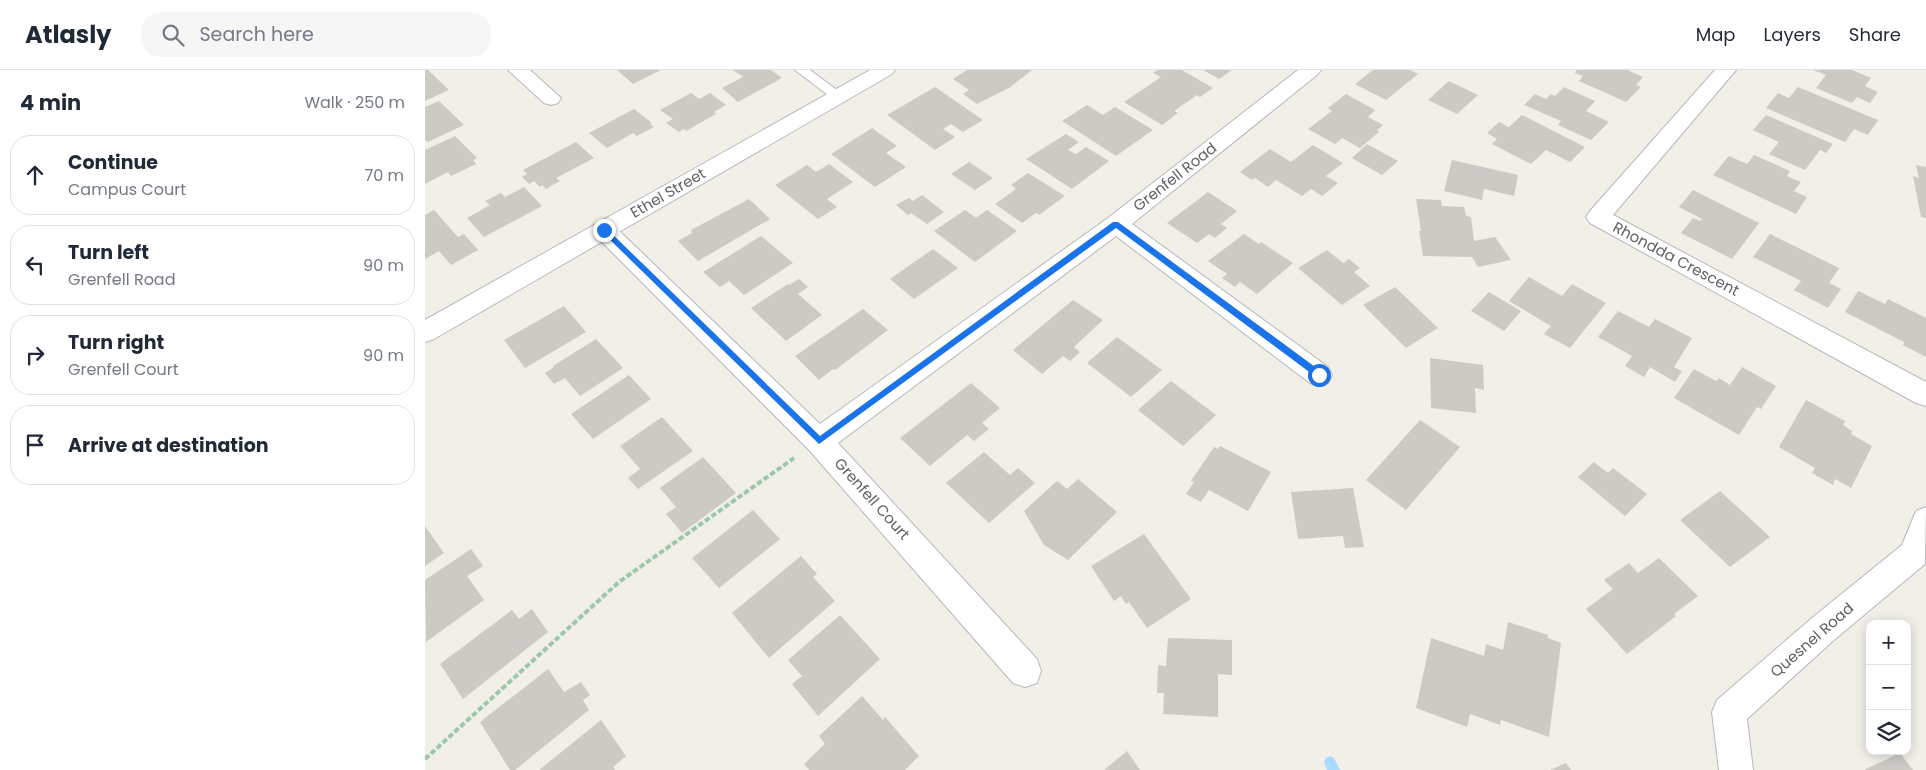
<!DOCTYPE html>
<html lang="en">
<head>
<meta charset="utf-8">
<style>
  :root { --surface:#fff; --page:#f6f6f7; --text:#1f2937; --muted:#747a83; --line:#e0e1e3 }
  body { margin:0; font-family:Poppins,sans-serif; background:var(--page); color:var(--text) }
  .controls { position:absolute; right:15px; bottom:15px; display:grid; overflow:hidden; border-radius:10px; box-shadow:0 2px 12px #0003 }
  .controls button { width:45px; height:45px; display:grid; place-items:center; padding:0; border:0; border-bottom:1px solid var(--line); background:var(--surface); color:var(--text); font:25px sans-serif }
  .stop { position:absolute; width:15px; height:15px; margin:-11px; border:4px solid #1a73e8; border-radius:50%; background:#fff }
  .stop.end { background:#1a73e8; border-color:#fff; box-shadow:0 1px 5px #0008 }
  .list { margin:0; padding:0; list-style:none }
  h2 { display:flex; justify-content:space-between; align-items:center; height:65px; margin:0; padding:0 20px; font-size:21px }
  h2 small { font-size:16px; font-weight:400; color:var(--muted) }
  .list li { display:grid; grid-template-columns:32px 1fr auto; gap:15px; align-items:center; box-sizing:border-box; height:80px; margin:0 10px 10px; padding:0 10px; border:1px solid var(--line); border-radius:20px }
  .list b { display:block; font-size:19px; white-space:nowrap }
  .list p { margin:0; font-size:16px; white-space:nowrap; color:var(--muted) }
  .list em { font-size:16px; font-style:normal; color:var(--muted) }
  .icon { flex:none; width:28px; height:28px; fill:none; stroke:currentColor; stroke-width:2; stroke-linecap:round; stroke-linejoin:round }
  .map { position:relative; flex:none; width:1501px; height:700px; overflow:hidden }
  header { display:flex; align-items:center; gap:30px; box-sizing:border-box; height:70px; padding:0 25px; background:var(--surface); border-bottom:1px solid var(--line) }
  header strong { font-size:24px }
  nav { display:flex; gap:28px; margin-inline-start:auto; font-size:18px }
  .search { width:350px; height:45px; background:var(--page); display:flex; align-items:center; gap:12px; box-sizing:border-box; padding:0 18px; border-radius:20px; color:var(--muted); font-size:19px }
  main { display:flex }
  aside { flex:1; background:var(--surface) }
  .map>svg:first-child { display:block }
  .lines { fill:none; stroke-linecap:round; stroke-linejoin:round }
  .stream { fill:#aadaff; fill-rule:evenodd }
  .building { fill:#cccac5 }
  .lane-casing { stroke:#b5b8bc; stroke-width:2 }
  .street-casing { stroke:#b5b8bc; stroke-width:2 }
  .secondary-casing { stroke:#b6babf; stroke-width:2 }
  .path { stroke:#9cc7a9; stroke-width:4; stroke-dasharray:5.5 2.5; stroke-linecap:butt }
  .lane { fill:#fff; fill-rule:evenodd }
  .street { fill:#fff; fill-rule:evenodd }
  .secondary { fill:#fff; fill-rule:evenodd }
  .route { fill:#1a73e8 }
  .labels { text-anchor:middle; stroke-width:4.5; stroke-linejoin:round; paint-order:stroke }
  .street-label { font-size:15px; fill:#5f6368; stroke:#fff }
</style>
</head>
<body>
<header>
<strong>Atlasly</strong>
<div class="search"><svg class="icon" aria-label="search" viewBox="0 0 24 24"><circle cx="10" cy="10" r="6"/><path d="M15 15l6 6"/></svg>Search here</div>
<nav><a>Map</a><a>Layers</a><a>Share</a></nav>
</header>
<main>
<aside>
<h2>4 min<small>Walk · 250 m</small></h2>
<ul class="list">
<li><svg class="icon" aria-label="ahead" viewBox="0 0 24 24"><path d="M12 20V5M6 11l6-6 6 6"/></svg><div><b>Continue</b><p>Campus Court</p></div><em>70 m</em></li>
<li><svg class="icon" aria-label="left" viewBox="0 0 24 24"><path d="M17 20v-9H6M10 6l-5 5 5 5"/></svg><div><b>Turn left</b><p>Grenfell Road</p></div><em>90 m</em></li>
<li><svg class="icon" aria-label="right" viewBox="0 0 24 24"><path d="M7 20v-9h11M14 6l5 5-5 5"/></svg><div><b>Turn right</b><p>Grenfell Court</p></div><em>90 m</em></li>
<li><svg class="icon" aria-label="arrive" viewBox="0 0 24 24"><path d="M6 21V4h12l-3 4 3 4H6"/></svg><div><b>Arrive at destination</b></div></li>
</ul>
</aside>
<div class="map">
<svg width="1501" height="700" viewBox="0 0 1501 700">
  <rect width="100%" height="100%" fill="#f1efe8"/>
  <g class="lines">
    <path class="stream" d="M905,686L909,688L915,700H902L899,692L901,688Z"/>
  </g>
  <g class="building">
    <path d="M0,0H3L24,20L0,31Z"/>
    <path d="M192,0H236L208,14Z"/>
    <path d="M308,0H346L357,8L313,32L297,18L318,7Z"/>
    <path d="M542,0H607L584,18L552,34L538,24L544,20L528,9Z"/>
    <path d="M733,0H757L788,18L775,27L772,25L749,41L753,43L737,55L699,32L736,7L728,3Z"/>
    <path d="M778,0H807L794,9Z"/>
    <path d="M948,0H985L993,4L961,30L930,14Z"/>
    <path d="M1152,0H1202L1218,7L1211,15L1216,17L1201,32L1154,11L1158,6L1150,3Z"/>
    <path d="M1388,0H1427L1446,8L1440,16L1453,22L1445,33L1432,27L1427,33L1391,18L1401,5Z"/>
    <path d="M1024,11L1053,25L1032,44L1003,30Z"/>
    <path d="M510,17L558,50L538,62L526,54L518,59L530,67L510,80L462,45Z"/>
    <path d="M1139,17L1170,31L1161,41L1184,52L1166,70L1133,55L1136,51L1099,35L1110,24L1121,29L1126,24L1130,26Z"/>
    <path d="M1373,17L1453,50L1443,65L1429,59L1420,72L1341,38L1353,23L1364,28Z"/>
    <path d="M266,23L274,29L285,23L301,35L289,42L291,44L261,61L259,59L254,62L241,53L248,49L235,40Z"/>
    <path d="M921,24L950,40L943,47L958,55L952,60L954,62L935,78L917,68L910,74L883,59L907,41L903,38Z"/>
    <path d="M14,31L39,55L3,72L0,70V37Z"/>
    <path d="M662,35L678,45L690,37L728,60L691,86L637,51Z"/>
    <path d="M209,39L227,53L225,54L229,57L212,66L208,63L182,78L164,63Z"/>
    <path d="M1097,45L1160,77L1145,92L1121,80L1106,94L1067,74L1072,69L1062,63L1074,52L1084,57Z"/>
    <path d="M1341,45L1408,74L1401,83L1395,80L1380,100L1344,84L1354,72L1328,60Z"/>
    <path d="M447,58L472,76L461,83L481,97L450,117L406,84Z"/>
    <path d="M641,64L654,72L643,80L651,84L661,77L684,91L647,119L601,89Z"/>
    <path d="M30,66L52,88L48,90L51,94L26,106L23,102L0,114V80Z"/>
    <path d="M151,72L169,88L131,108L135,111L121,119L117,115L115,117L109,111L104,114L97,107L102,104L98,100Z"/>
    <path d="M942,74L973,91L957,105L927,88Z"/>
    <path d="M888,75L918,93L901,106L913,113L897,126L886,119L877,126L851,110L843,117L830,108L827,110L815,102L845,79L866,92Z"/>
    <path d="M1329,85L1365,101L1362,106L1376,112L1369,121L1382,127L1371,144L1288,105L1304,86L1322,94Z"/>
    <path d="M1027,90L1093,105L1089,126L1059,119L1057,130L1019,121Z"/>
    <path d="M544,92L568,108L550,120L526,104Z"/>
    <path d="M404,94L428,112L402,129L412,137L393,149L350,115L382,95L391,102Z"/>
    <path d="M1491,95L1501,97V148L1496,147L1488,106L1494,108Z"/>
    <path d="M603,103L640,126L614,145L611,143L597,153L570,134L591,119L586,115Z"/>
    <path d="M99,117L117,136L59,167L42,148L65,135L60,131L76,123L80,127Z"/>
    <path d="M1268,120L1334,153L1307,189L1256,163L1268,148L1275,151L1277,149L1254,137Z"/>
    <path d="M783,122L812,141L796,154L802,158L790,168L784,164L772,173L742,153Z"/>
    <path d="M497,125L519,142L502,154L486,143L483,145L471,135L484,128L488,131Z"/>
    <path d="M324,129L345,149L273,191L253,171L267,163L266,160Z"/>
    <path d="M991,129L1016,130L1017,136L1039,137L1041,146L1046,147L1049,171L1070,167L1086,190L1053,197L1047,187L998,186L994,161H996Z"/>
    <path d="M9,140L33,167L39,164L53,180L26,195L14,181L0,189V145Z"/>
    <path d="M540,140L551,148L562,140L592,161L550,192L509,161Z"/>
    <path d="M819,164L834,174L836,172L868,193L832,224L815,212L810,217L797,208L802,204L783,191Z"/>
    <path d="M1345,164L1414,198L1404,213L1416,219L1403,238L1369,220L1376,211L1328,187Z"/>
    <path d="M336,166L368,193L319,225L304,211L295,217L278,202Z"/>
    <path d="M508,179L533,198L489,229L465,209Z"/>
    <path d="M902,180L918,193L924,189L935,198L929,202L945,216L917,235L873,198Z"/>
    <path d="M1104,207L1137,226L1147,214L1181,233L1145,278L1119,264L1126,256L1084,231Z"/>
    <path d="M374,209L383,217L373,224L397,245L361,271L326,238L363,214L364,215Z"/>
    <path d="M970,217L1013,258L981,278L938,235Z"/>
    <path d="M1433,221L1460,234L1463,229L1501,248V287L1478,275L1479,272L1420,242Z"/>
    <path d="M1064,222L1096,241L1079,261L1046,241Z"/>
    <path d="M648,230L678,250L649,277L655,282L645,291L638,286L617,304L588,280Z"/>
    <path d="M139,236L161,262L100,298L79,270Z"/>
    <path d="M438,239L463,260L410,300L408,299L394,310L370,286Z"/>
    <path d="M1193,241L1224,257L1230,249L1267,268L1249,297L1257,301L1250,312L1225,297L1219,307L1200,296L1207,286L1173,267Z"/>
    <path d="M692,267L737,300L706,327L662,293Z"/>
    <path d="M171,269L198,298L155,326L140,308L129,314L120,303L129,297L128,296Z"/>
    <path d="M1005,288L1058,295L1059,320L1050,318L1051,343L1006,338Z"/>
    <path d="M1317,297L1351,316L1336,339L1332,337L1314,365L1249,328L1269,299L1291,311L1294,308L1305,315Z"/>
    <path d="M204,305L226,329L168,369L146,344Z"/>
    <path d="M746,311L791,345L758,376L713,340Z"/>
    <path d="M546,313L575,338L557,353L564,359L549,371L542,365L505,396L475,368Z"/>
    <path d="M1381,330L1420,351L1418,355L1427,361L1426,364L1447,376L1426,418L1410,409L1408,415L1387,403L1390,398L1354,377Z"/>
    <path d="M237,347L268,381L213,419L203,408L215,399L195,376Z"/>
    <path d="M995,350L1035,377L981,440L941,410Z"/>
    <path d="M795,376L846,402L823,441L784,420L776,432L761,424L769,412L766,411L789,377L793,379Z"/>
    <path d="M559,382L585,405L593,398L610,413L564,453L521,413Z"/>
    <path d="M278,387L311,423L257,463L241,444L251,437L235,418Z"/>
    <path d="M1169,392L1183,403L1188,398L1222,424L1200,446L1153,407Z"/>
    <path d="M653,409L692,442L643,490L619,475L599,441L632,411L642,419Z"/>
    <path d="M928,418L939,477L920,478L918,466L873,469L866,422Z"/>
    <path d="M1295,421L1345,467L1305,497L1255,450Z"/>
    <path d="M328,440L355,469L294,518L267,488Z"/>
    <path d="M0,456L19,483L0,496Z"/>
    <path d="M719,464L766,529L722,558L704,532L701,534L696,526L689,531L666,496Z"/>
    <path d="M46,479L58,496L42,506L59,530L1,572L0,510Z"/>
    <path d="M376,486L392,504L388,507L410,531L344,588L307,543Z"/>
    <path d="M1234,488L1273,526L1249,544L1251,546L1202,584L1161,539L1188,519L1179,510L1204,493L1213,503Z"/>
    <path d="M107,539L123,562L38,629L15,594L87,540L94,549Z"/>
    <path d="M415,545L455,589L393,646L367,614L377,606L363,590Z"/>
    <path d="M1083,552L1123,565V568L1136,573L1124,667L1076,650L1075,655L1045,644L1042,657L991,638L1006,568L1059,586L1061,574L1078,580Z"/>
    <path d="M743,568L807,570V605L793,604V647L738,644L739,623H732L733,595L741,596Z"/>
    <path d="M123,599L139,622L156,612L165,625L158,630L164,640L90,700H85L55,652Z"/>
    <path d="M437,626L458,650L460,647L494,686L480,700H384L379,694L400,674L394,666Z"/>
    <path d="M176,650L201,686L188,697L190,700H114Z"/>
    <path d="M702,681L715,700H679Z"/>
    <path d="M1475,683L1488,700H1439Z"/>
    <path d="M1141,693L1146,700H1125Z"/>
  </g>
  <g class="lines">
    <defs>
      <path id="lane" d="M370,0H385L420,26L418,29H408Z"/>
      <g id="street">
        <path d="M83,0H105L136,28L133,33L126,35L119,33Z"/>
        <path d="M873,0H896L893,4L707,154L903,297L907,305L903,313L894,316L885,313L691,166L413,373L612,589L616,601L612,613L600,617L588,613L384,380L171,166L167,160L171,154L179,151L187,154L395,354L683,148Z"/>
        <path d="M1290,0H1311L1188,145L1501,312V336L1491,333L1165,153L1161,147L1165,141Z"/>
        <path d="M1501,437L1500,494L1409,570L1322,649L1328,700H1294L1287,642L1292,630L1387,548L1477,475L1491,441Z"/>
      </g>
      <path id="secondary" d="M445,0H470L467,4L9,269L0,272V250Z"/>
    </defs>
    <use href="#lane" class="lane-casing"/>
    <use href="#street" class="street-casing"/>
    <use href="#secondary" class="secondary-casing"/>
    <path class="path" d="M0,689L194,512L369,388"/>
    <use href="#lane" class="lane"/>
    <use href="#street" class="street"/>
    <use href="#secondary" class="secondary"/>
  </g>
  <path class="route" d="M688,152H693L897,302V307H891L691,158L394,374L175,160L181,158L395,366Z"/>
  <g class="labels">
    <g class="street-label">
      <text transform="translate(750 107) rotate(-38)" y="5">Grenfell Road</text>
      <text transform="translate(243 123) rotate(-30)" y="5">Ethel Street</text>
      <text transform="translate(1251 189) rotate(28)" y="5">Rhondda Crescent</text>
      <text transform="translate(447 429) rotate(48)" y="5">Grenfell Court</text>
      <text transform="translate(1387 570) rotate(-41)" y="5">Quesnel Road</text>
    </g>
  </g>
</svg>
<div class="controls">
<button>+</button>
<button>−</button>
<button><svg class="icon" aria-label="layers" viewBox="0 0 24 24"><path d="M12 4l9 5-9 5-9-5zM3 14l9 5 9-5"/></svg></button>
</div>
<div class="stop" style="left:894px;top:305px"></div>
<div class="stop end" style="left:179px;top:160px"></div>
</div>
</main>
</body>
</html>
